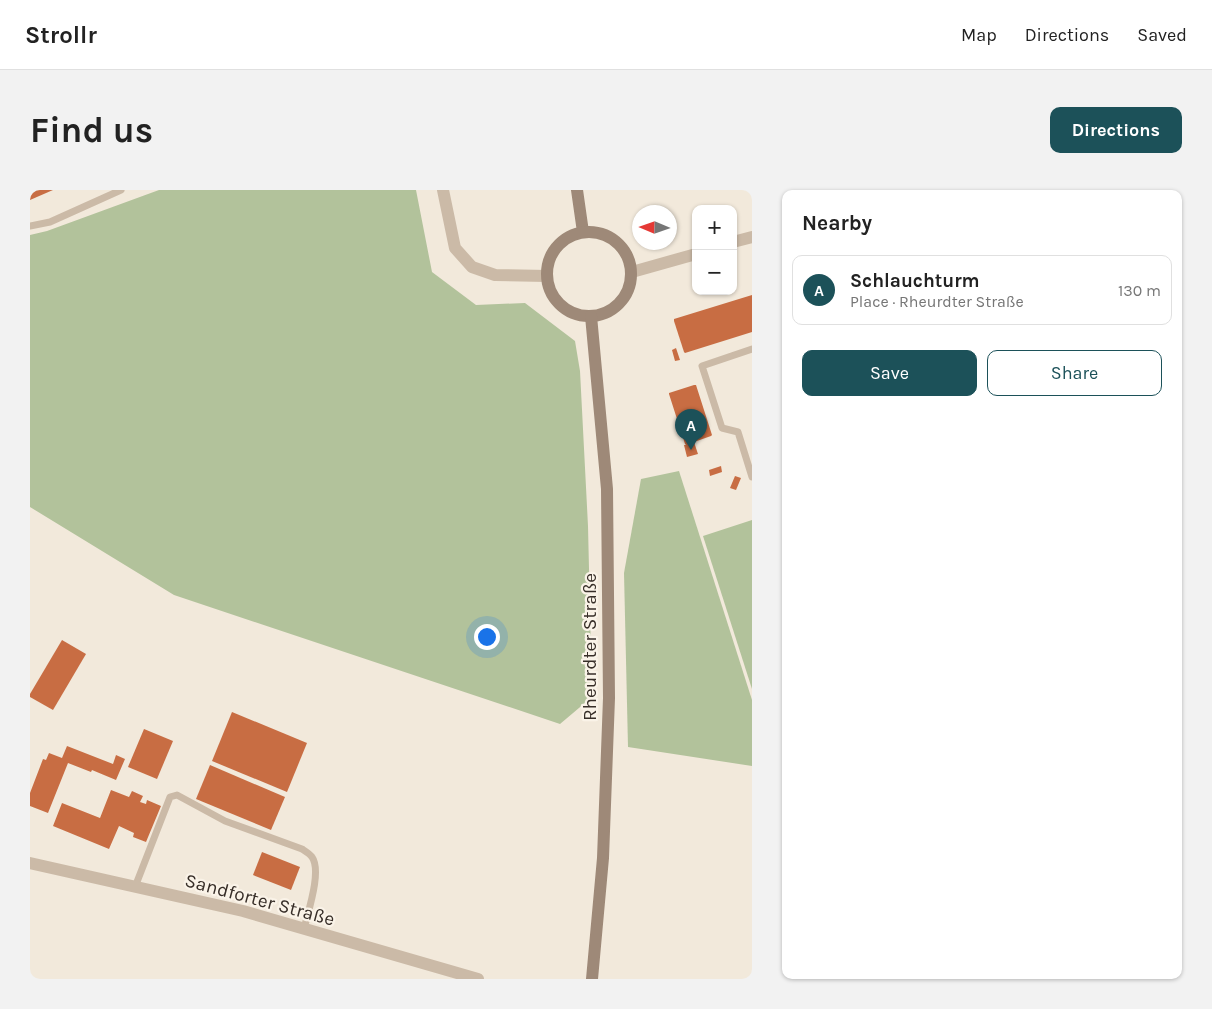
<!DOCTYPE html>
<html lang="en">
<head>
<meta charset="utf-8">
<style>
  :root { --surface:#fff; --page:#f2f2f2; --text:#222; --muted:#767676; --line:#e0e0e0; --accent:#1c5159 }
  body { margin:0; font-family:Karla,sans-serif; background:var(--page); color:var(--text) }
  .controls { position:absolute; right:15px; top:15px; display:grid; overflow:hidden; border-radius:10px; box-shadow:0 1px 4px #0004 }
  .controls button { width:45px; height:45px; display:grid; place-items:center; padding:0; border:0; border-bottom:1px solid var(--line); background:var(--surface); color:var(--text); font:25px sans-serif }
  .compass { position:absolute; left:602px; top:15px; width:45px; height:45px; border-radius:50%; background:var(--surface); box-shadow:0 1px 4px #0004; rotate:272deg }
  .you { position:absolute; left:456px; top:446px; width:18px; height:18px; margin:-12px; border:4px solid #fff; border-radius:50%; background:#1a73e8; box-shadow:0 0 0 8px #1a73e833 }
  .badge { display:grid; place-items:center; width:32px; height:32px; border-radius:50%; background:var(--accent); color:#fff; font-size:16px; font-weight:700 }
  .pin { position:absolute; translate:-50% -41px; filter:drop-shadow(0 1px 2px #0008) }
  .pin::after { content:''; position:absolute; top:26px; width:18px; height:15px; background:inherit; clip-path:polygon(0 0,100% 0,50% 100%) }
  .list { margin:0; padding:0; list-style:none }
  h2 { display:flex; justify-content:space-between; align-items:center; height:65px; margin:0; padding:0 20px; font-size:21px }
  h2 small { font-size:16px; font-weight:400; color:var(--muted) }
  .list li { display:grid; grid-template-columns:32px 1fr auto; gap:15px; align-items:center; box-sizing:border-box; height:70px; margin:0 10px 10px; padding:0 10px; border:1px solid var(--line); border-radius:10px }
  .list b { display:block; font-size:19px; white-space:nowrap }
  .list p { margin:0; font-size:16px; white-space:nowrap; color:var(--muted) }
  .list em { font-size:16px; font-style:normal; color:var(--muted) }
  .actions { display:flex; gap:10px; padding:15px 20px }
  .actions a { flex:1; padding:11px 0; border:1px solid var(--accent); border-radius:10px; text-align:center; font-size:18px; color:var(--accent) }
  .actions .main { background:var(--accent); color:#fff }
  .map { position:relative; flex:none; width:722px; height:789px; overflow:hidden; border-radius:10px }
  header { display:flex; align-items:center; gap:30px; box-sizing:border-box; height:70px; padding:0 25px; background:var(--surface); border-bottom:1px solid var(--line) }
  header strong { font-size:24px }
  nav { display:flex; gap:28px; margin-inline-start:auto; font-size:18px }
  .intro { display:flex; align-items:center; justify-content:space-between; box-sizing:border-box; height:120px; padding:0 30px }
  h1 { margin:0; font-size:35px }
  .button { padding:12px 22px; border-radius:10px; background:var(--accent); color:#fff; font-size:18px; font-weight:700 }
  main { display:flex; gap:30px; padding:0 30px }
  aside { flex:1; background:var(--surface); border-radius:10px; box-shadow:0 1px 4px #0004 }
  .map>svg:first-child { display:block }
  .green { fill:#b2c29b }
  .building { fill:#c86d43 }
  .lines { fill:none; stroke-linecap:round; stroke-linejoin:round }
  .lane { stroke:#cbbaa7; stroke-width:7 }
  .street { stroke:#cbbaa7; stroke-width:12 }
  .secondary { stroke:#9e8978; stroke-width:12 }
  .labels { text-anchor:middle; stroke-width:4.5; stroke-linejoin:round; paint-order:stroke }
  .street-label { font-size:19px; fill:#372e28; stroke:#faf3e8 }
</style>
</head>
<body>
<header>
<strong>Strollr</strong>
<nav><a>Map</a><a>Directions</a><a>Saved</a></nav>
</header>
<div class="intro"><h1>Find us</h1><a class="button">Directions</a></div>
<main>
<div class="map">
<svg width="722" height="789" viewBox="0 0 722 789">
  <rect width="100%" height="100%" fill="#f2e9db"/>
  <g class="green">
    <path d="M129,0H386L402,82L446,115L495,113L545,151L550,181L558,336L562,507L530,534L144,405L0,317V45L17,41Z"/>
    <path d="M649,281L722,510V576L598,557L594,383L611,289Z"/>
    <path d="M722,330V499L673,346Z"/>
  </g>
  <g class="building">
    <path d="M0,0H23L0,10Z"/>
    <path d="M722,105V142L655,163L654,162L644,131V129Z"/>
    <path d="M646,158L650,170L645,171L642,160Z"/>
    <path d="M664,195H666L682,245L681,246L664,252L668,264L657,267L654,255H656L655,254L639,204V203Z"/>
    <path d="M691,276L692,282L680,286L679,280Z"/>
    <path d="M705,286L711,288L706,300L700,298Z"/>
    <path d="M32,450L56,464L23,520L0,507V504Z"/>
    <path d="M202,522L277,553L257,602L182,571Z"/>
    <path d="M114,539L143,551L127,589L98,577Z"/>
    <path d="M37,556L83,574L86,565L95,569L86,590L62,580L61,582L38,573L18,623L0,616V603L13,569L16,570L19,563L32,568Z"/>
    <path d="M180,575L255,607L241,640L166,609Z"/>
    <path d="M81,600L99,607L102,601L113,606L110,612L116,614L117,610L131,616L116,652L103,647L104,643L89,636L79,659L23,636L32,613L70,628Z"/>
    <path d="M232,662L270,677L261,700L223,685Z"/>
  </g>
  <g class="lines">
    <g class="lane">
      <path d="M0,36L20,32L91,0"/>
      <path d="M722,159L672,176L692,238L708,242L722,287"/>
      <path d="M105,697L140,607L147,605L195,631L272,659C275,661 280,664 282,667C292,681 278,722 274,739"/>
    </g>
    <g class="street">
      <path d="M413,0L425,58L442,77L465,85L517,86"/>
      <path d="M703,52L722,47"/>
      <path d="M602,82L666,64"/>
      <path d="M0,673L213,721L448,789"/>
    </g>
    <g class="secondary">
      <path d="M547,0L553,42"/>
      <circle cx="559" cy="84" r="42"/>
      <path d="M561,126L577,299L579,508L573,668L562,789"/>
    </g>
  </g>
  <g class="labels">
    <g class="street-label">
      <text transform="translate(559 457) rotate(-90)" y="7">Rheurdter Straße</text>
      <text transform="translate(230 709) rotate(15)" y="7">Sandforter Straße</text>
    </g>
  </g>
</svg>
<div class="controls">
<button>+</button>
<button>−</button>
</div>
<svg class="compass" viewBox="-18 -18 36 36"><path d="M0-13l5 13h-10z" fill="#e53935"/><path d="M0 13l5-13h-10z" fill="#767676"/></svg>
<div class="you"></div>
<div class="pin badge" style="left:661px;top:260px">A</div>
</div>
<aside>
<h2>Nearby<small></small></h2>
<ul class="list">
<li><span class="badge">A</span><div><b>Schlauchturm</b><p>Place · Rheurdter Straße</p></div><em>130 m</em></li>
</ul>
<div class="actions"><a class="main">Save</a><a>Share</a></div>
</aside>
</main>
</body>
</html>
